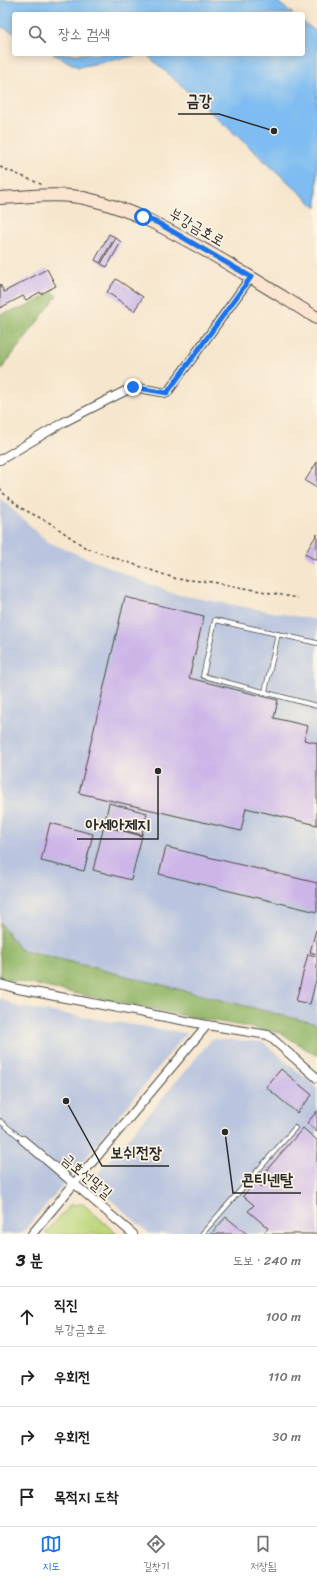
<!DOCTYPE html>
<html lang="ko">
<head>
<meta charset="utf-8">
<style>
  :root { --surface:#fff; --page:#f2f2f2; --text:#202124; --muted:#757577; --line:#e0e0e0; --accent:#1a73e8 }
  body { margin:0; font-family:Sriracha,"Poor Story",sans-serif; background:var(--page); color:var(--text) }
  .stop { position:absolute; width:12px; height:12px; margin:-9px; border:3px solid #1a73e8; border-radius:50%; background:#fff }
  .stop.end { background:#1a73e8; border-color:#fff; box-shadow:0 1px 4px #0008 }
  .list { margin:0; padding:0; list-style:none }
  h2 { display:flex; justify-content:space-between; align-items:center; height:52px; margin:0; padding:0 16px; font-size:17px }
  h2 small { font-size:13px; font-weight:400; color:var(--muted) }
  .list li { display:grid; grid-template-columns:26px 1fr auto; gap:12px; align-items:center; box-sizing:border-box; height:60px; padding:0 16px; border-top:1px solid var(--line) }
  .list b { display:block; font-size:15px; white-space:nowrap }
  .list p { margin:0; font-size:13px; white-space:nowrap; color:var(--muted) }
  .list em { font-size:13px; font-style:normal; color:var(--muted) }
  .icon { flex:none; width:22px; height:22px; fill:none; stroke:currentColor; stroke-width:2; stroke-linecap:round; stroke-linejoin:round }
  .map { position:relative; flex:none; width:317px; height:1234px; overflow:hidden }
  .search { position:absolute; background:var(--surface); box-shadow:0 2px 10px #0003; left:12px; right:12px; top:12px; height:44px; display:flex; align-items:center; gap:10px; box-sizing:border-box; padding:0 14px; border-radius:4px; color:var(--muted); font-size:15px }
  .sheet { height:292px; background:var(--surface) }
  nav { display:flex; justify-content:space-around; align-items:center; box-sizing:border-box; height:56px; border-top:1px solid var(--line); background:var(--surface); font-size:11px; color:var(--muted) }
  nav a { display:grid; justify-items:center; gap:2px }
  nav .on { color:var(--accent) }
  .map>svg:first-child { display:block }
  .industrial { fill:#b9c5de }
  .green { fill:#bcd77c; stroke:#748154 }
  .forest { fill:#95b86c; stroke:#60724c }
  .water { fill:#7ebcf1; stroke:#54748e }
  .building { fill:#ccb6e8 }
  .lines { fill:none; stroke-linecap:round; stroke-linejoin:round }
  .lane-casing { stroke:#494743; stroke-width:5.5 }
  .street-casing { stroke:#494743; stroke-width:10 }
  .secondary-casing { stroke:#494743; stroke-width:14 }
  .path { stroke:#494743; stroke-width:1.5; stroke-dasharray:3 3; stroke-linecap:butt }
  .lane { stroke:#fff; stroke-width:4 }
  .street { stroke:#fff; stroke-width:8 }
  .secondary { stroke:#fce5d0; stroke-width:12 }
  .route { stroke:#1a73e8; stroke-width:5 }
  .labels { text-anchor:middle; stroke-width:3.5; stroke-linejoin:round; paint-order:stroke }
  .street-label { font-size:15px; fill:#2b2b2b; stroke:#fcf5e5 }
  .leader { fill:none; stroke:#2b2b2b; stroke-width:1.5 }
  .callout-dot { fill:#2b2b2b; stroke:#fcf5e5; stroke-width:1.5 }
  .callout-label { font-size:16px; text-anchor:middle; font-weight:bold; fill:#2b2b2b; stroke:#fcf5e5; stroke-width:3.5; stroke-linejoin:round; paint-order:stroke }
</style>
</head>
<body>
<div class="map">
<svg width="317" height="1234" viewBox="0 0 317 1234">
  <rect width="100%" height="100%" fill="#fcf5e5"/>
  <filter id="ink" filterUnits="userSpaceOnUse"><feTurbulence type="fractalNoise" baseFrequency=".025" numOctaves="2"/><feDisplacementMap in="SourceGraphic" scale="8" xChannelSelector="R" yChannelSelector="G"/><feConvolveMatrix kernelMatrix="1 2 1 2 8 2 1 2 1" color-interpolation-filters="sRGB"/></filter>
  <filter id="wash" filterUnits="userSpaceOnUse"><feTurbulence type="fractalNoise" baseFrequency=".012" numOctaves="4" result="noise"/><feDisplacementMap in="SourceGraphic" scale="16" xChannelSelector="R" yChannelSelector="G"/><feGaussianBlur stdDeviation="0.9" result="paint"/><feColorMatrix in="noise" values="0 0 0 0 0 0 0 0 0 0 0 0 0 0 0 0 0 1.4 0 .05"/><feComposite in="paint" operator="in"/></filter>
  <g filter="url(#wash)">
    <rect width="100%" height="100%" fill="#f6e6cd"/>
    <g class="industrial">
      <path d="M0,498L48,542L174,594L317,620V1024L19,949L0,922Z"/>
      <path d="M0,998L19,1007L186,1033L77,1169L21,1234H0Z"/>
      <path d="M212,1039L263,1042L317,1088V1234H150L95,1186L96,1176Z"/>
    </g>
    <path class="green" d="M83,1204L117,1234H45L70,1205Z"/>
    <g class="forest">
      <path d="M52,292L57,296L0,371V314L24,308Z"/>
      <path d="M0,922L19,949L317,1024V1056L281,1033L181,1015L1,978L0,977Z"/>
    </g>
    <g class="water">
      <path d="M0,0H275L293,14H14V33L0,26Z"/>
      <path d="M303,22L317,32V208L146,54H303Z"/>
      <path d="M53,54H145L78,67Z"/>
    </g>
    <g id="blocks">
      <g class="building">
        <path d="M109,234L115,237L100,263L95,260Z"/>
        <path d="M116,238L121,242L107,267L101,264Z"/>
        <path d="M47,269L56,286L41,294L40,292L26,300L23,296L0,308V284L4,292Z"/>
        <path d="M116,279L143,297L134,311L107,292Z"/>
        <path d="M317,462V488L305,481Z"/>
        <path d="M317,534V561L305,554Z"/>
        <path d="M125,597L204,616L189,678L278,700L274,718L308,726L304,740L317,743V825L246,808L241,831L79,793Z"/>
        <path d="M109,803L147,813L142,835L104,825Z"/>
        <path d="M50,823L93,834L84,871L41,861Z"/>
        <path d="M104,826L142,836L131,880L93,870Z"/>
        <path d="M166,847L317,883V912L159,874Z"/>
        <path d="M316,930H317V954L310,952Z"/>
        <path d="M308,954L317,956V976L310,1004L296,1001Z"/>
        <path d="M281,1069L312,1095L297,1113L266,1087Z"/>
        <path d="M317,1111V1132L307,1123Z"/>
        <path d="M303,1128L317,1140V1234H263L268,1228L248,1211L254,1205L243,1196L256,1182L262,1187L269,1179L271,1177L265,1172Z"/>
        <path d="M226,1217L247,1234H211Z"/>
      </g>
    </g>
  </g>
  <g filter="url(#ink)">
    <use href="#blocks" fill-opacity="0" stroke="#494743" stroke-width="1"/>
    <g class="lines">
      <defs>
        <g id="lane">
          <path d="M317,643L215,620L203,676L317,706"/>
          <path d="M265,692L278,634"/>
          <path d="M0,1121L23,1140"/>
          <path d="M202,1234L295,1128"/>
        </g>
        <g id="street">
          <path d="M0,460L64,422L133,387L167,393L251,277"/>
          <path d="M0,984L18,989L207,1025"/>
          <path d="M23,1140L133,1234"/>
          <path d="M32,1234L207,1025L268,1035L317,1078"/>
        </g>
        <path id="secondary" d="M0,198C29,197 60,192 88,199C132,209 169,230 208,252C245,273 281,296 317,318"/>
      </defs>
      <use href="#lane" class="lane-casing"/>
      <use href="#street" class="street-casing"/>
      <use href="#secondary" class="secondary-casing"/>
      <g class="path">
        <path d="M0,167L43,185"/>
        <path d="M0,488L3,493L21,508L50,523L86,548L177,579L212,582L298,598"/>
      </g>
      <use href="#lane" class="lane"/>
      <use href="#street" class="street"/>
      <use href="#secondary" class="secondary"/>
    </g>
  </g>
  <g class="lines" filter="url(#ink)">
    <path class="route" d="M133,387L167,393L251,277L158,223L143,217"/>
  </g>
  <g class="labels">
    <g class="street-label">
      <text transform="translate(197 227) rotate(30)" y="5">부강금호로</text>
      <text transform="translate(87 1176) rotate(40)" y="5">금호선말길</text>
    </g>
  </g>
  <path class="leader" d="M274 131L219 114H178M158 771L158 839H77M66 1101L102 1166H169M225 1132L233 1193H301"/>
  <g class="callout-dot">
    <circle cx="274" cy="131" r="4"/>
    <circle cx="158" cy="771" r="4"/>
    <circle cx="66" cy="1101" r="4"/>
    <circle cx="225" cy="1132" r="4"/>
  </g>
  <g class="callout-label">
    <text x="199" y="106">금강</text>
    <text x="118" y="830">아세아제지</text>
    <text x="136" y="1158">보쉬전장</text>
    <text x="267" y="1185">콘티넨탈</text>
  </g>
</svg>
<div class="stop" style="left:143px;top:217px"></div>
<div class="stop end" style="left:133px;top:387px"></div>
<div class="search"><svg class="icon" aria-label="search" viewBox="0 0 24 24"><circle cx="10" cy="10" r="6"/><path d="M15 15l6 6"/></svg>장소 검색</div>
</div>
<section class="sheet">
<h2>3 분<small>도보 · 240 m</small></h2>
<ul class="list">
<li><svg class="icon" aria-label="ahead" viewBox="0 0 24 24"><path d="M12 20V5M6 11l6-6 6 6"/></svg><div><b>직진</b><p>부강금호로</p></div><em>100 m</em></li>
<li><svg class="icon" aria-label="right" viewBox="0 0 24 24"><path d="M7 20v-9h11M14 6l5 5-5 5"/></svg><div><b>우회전</b></div><em>110 m</em></li>
<li><svg class="icon" aria-label="right" viewBox="0 0 24 24"><path d="M7 20v-9h11M14 6l5 5-5 5"/></svg><div><b>우회전</b></div><em>30 m</em></li>
<li><svg class="icon" aria-label="arrive" viewBox="0 0 24 24"><path d="M6 21V4h12l-3 4 3 4H6"/></svg><div><b>목적지 도착</b></div></li>
</ul>
</section>
<nav>
<a class="on"><svg class="icon" aria-label="map" viewBox="0 0 24 24"><path d="M3 6l6-2 6 2 6-2v14l-6 2-6-2-6 2zM9 4v14M15 6v14"/></svg>지도</a>
<a><svg class="icon" aria-label="directions" viewBox="0 0 24 24"><path d="M12 3l9 9-9 9-9-9zM9 14v-3h6M13 9l2 2-2 2"/></svg>길찾기</a>
<a><svg class="icon" aria-label="saved" viewBox="0 0 24 24"><path d="M7 4h10v16l-5-4-5 4z"/></svg>저장됨</a>
</nav>
</body>
</html>
